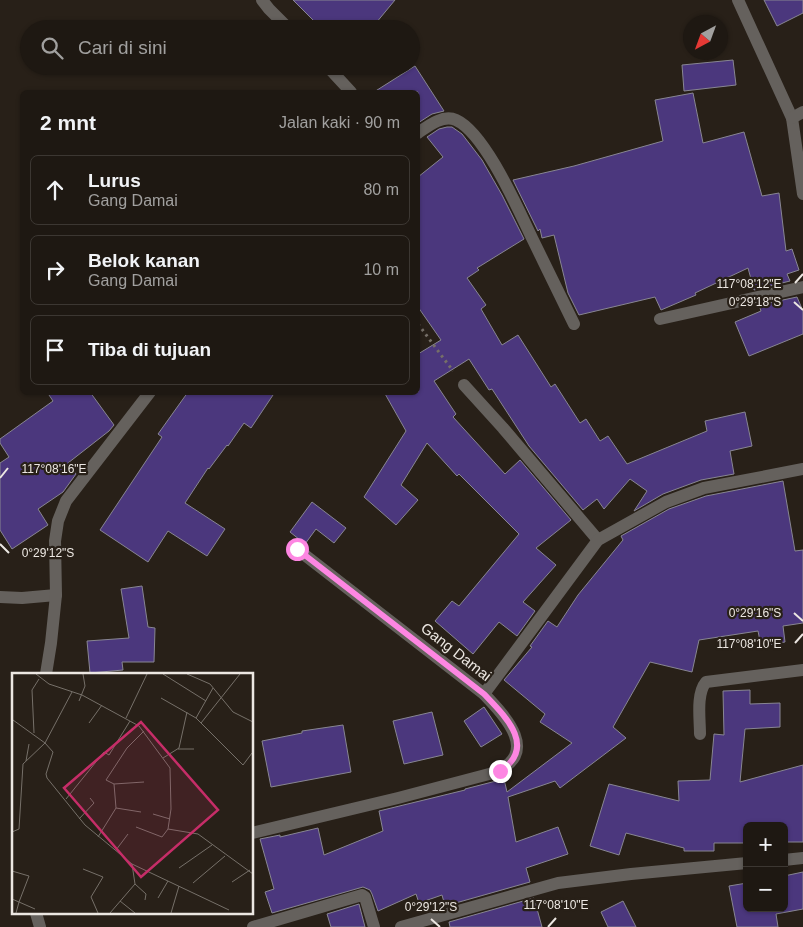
<!DOCTYPE html>
<html lang="id">
<head>
<meta charset="utf-8">
<style>
  :root { --surface:#1e1812; --page:#2b2520; --text:#f1f3f6; --muted:#a1a09f; --line:#3c3732 }
  body { margin:0; font-family:Arial,sans-serif; background:var(--page); color:var(--text) }
  .controls { position:absolute; right:15px; bottom:15px; display:grid; overflow:hidden; border-radius:8px; box-shadow:0 1px 4px #0004 }
  .controls button { width:45px; height:45px; display:grid; place-items:center; padding:0; border:0; border-bottom:1px solid var(--line); background:var(--surface); color:var(--text); font:25px sans-serif }
  .compass { position:absolute; left:683px; top:15px; width:45px; height:45px; border-radius:50%; background:var(--surface); box-shadow:0 1px 4px #0004; rotate:221deg }
  .stop { position:absolute; width:15px; height:15px; margin:-11px; border:4px solid #fd86e2; border-radius:50%; background:#fff }
  .stop.end { background:#fd86e2; border-color:#fff; box-shadow:0 1px 5px #0008 }
  .list { margin:0; padding:0; list-style:none }
  h2 { display:flex; justify-content:space-between; align-items:center; height:65px; margin:0; padding:0 20px; font-size:21px }
  h2 small { font-size:16px; font-weight:400; color:var(--muted) }
  .list li { display:grid; grid-template-columns:32px 1fr auto; gap:15px; align-items:center; box-sizing:border-box; height:70px; margin:0 10px 10px; padding:0 10px; border:1px solid var(--line); border-radius:8px }
  .list b { display:block; font-size:19px; white-space:nowrap }
  .list p { margin:0; font-size:16px; white-space:nowrap; color:var(--muted) }
  .list em { font-size:16px; font-style:normal; color:var(--muted) }
  .icon { flex:none; width:28px; height:28px; fill:none; stroke:currentColor; stroke-width:2; stroke-linecap:round; stroke-linejoin:round }
  .map { position:relative; flex:none; width:803px; height:927px; overflow:hidden }
  .search { position:absolute; background:var(--surface); box-shadow:0 1px 4px #0004; left:20px; top:20px; width:400px; height:55px; display:flex; align-items:center; gap:12px; box-sizing:border-box; padding:0 18px; border-radius:28px; color:var(--muted); font-size:19px }
  .panel { position:absolute; background:var(--surface); box-shadow:0 1px 4px #0004; left:20px; top:90px; width:400px; height:305px; border-radius:8px }
  .map>svg:first-child { display:block }
  .building { fill:#4b377d; stroke:#888692 }
  .lines { fill:none; stroke-linecap:round; stroke-linejoin:round }
  .path { stroke:#766f68; stroke-width:3; stroke-dasharray:2.5 4; stroke-linecap:butt }
  .minor { stroke:#65615d; stroke-width:12 }
  .route { stroke:#fd86e2; stroke-width:6 }
  .ticks { fill:none; stroke:#ece7e2; stroke-width:2 }
  .labels { text-anchor:middle; stroke-width:4.5; stroke-linejoin:round; paint-order:stroke }
  .street-label { font-size:15px; fill:#ece7e2; stroke:#282018 }
  .inset-road { fill:none; stroke:#767069; stroke-width:1 }
  .view { fill:#c62d68; fill-opacity:0.15; stroke:#c62d68; stroke-width:2.5 }
  .inset-edge { fill:none; stroke:#ece7e2; stroke-width:2.5 }
  .ticks-label { font-size:12px; text-anchor:middle; fill:#ece7e2; stroke:#282018; stroke-width:4.5; stroke-linejoin:round; paint-order:stroke }
</style>
</head>
<body>
<div class="map">
<svg width="803" height="927" viewBox="0 0 803 927">
  <rect width="100%" height="100%" fill="#282018"/>
  <g class="building">
    <path d="M293,0H395L371,29H322Z"/>
    <path d="M764,0H803V13L777,26Z"/>
    <path d="M733,60L736,85L684,91L682,65Z"/>
    <path d="M415,66L444,111L432,114L418,123V92H374Z"/>
    <path d="M693,93L703,143L744,132L762,196L779,193L786,251L792,249L799,270L787,274L790,281L754,290L748,268L695,293L696,295L661,310L655,297L579,315L568,293L554,235L542,238L540,229L538,231L513,180L574,166L663,141L655,100Z"/>
    <path d="M447,127H452L462,134L482,160L502,195L524,239L477,268L479,270L467,278L486,305L481,309L502,345L518,335L551,387L555,384L580,423L586,419L600,441L608,436L627,464L707,431L705,421L745,412L752,446L730,451L734,474L701,480L663,494L634,511L647,491L630,479L604,509L597,499L583,510L529,446L492,389L489,390L469,359L434,381L456,414L453,417L505,474L520,460L571,520L536,548L556,565L523,602L535,611L517,636L499,622L473,654L435,621L452,601L459,606L519,534L459,474L457,476L427,443L401,485L418,500L396,525L364,497L406,431L384,392H418V354L441,340L418,307V177L443,157L427,137L439,129Z"/>
    <path d="M797,297L803,311V334L749,356L735,322L761,311L759,305Z"/>
    <path d="M47,392H90L114,425L109,431L68,463L76,474L63,492L38,509L48,525L12,549L0,530V463L9,457L0,443V439L53,401Z"/>
    <path d="M188,392H275L251,428L244,423L228,446L227,445L209,469L208,468L185,503L225,529L207,556L168,531L148,562L100,530L162,437L158,434Z"/>
    <path d="M783,481L795,551L803,550V623L783,626L785,642L761,646L758,631L699,640L692,672L650,662L613,727L626,738L560,788L555,781L508,797L516,842L558,827L568,854L526,868L530,882L445,906L442,895L419,903L416,894L378,911L372,894L370,890L363,887L272,913L265,892L274,889L260,839L280,835V837L318,828L324,855L383,831L379,811L465,790V789L504,779L507,792L572,743L540,722L545,714L504,680L532,647L530,646L548,621L557,627L578,595L623,540L621,536L669,509L706,496Z"/>
    <path d="M312,502L346,528L334,543L316,529L305,544L290,532Z"/>
    <path d="M142,586L148,627L155,628L154,662H122L123,670L90,673L87,641L129,638L121,589Z"/>
    <path d="M750,690V704L780,703V727L745,729L740,782L803,765V842H784V826H747V843H714V851H684V848L626,833L619,855L590,846L609,784L679,801L678,781L710,780L714,734L724,735L723,691Z"/>
    <path d="M484,707L502,734L481,747L464,721Z"/>
    <path d="M432,712L443,755L404,764L393,721Z"/>
    <path d="M343,725L351,772L271,787L262,741L302,733V731Z"/>
    <path d="M803,872V909L776,914L778,927H737L729,886L747,883V908H784V876Z"/>
    <path d="M534,898L542,927H450L449,922Z"/>
    <path d="M623,901L636,927H608L601,912Z"/>
    <path d="M359,904L365,927H331L327,914Z"/>
  </g>
  <g class="lines">
    <path class="path" d="M418,324L453,371"/>
    <g class="minor">
      <path d="M262,0L269,9L289,29"/>
      <path d="M738,0L792,118L803,194"/>
      <path d="M327,66L351,92"/>
      <path d="M792,118L803,112"/>
      <path d="M418,133C428,126 443,114 456,120C485,133 518,209 532,238C546,267 560,295 574,324"/>
      <path d="M660,319L803,287"/>
      <path d="M464,385L503,428L598,540"/>
      <path d="M0,597L22,598L56,595"/>
      <path d="M46,674L51,643L56,595L55,541L58,521L66,501L150,392"/>
      <path d="M484,694L598,540L666,502L704,488L803,469"/>
      <path d="M700,734C700,719 696,694 706,682L803,670"/>
      <path d="M252,833L398,798L493,773C541,754 506,717 484,694L297,549"/>
      <path d="M784,860L803,858"/>
      <path d="M36,913L40,927"/>
      <path d="M253,927L362,895L365,897L374,927"/>
      <path d="M401,927L558,883L631,874L747,863"/>
    </g>
  </g>
  <g class="lines">
    <path class="route" d="M297,549L484,694C504,715 538,747 500,771"/>
  </g>
  <path class="ticks" d="M795,283L803,274M794,302L803,310M0,478L8,468M0,544L9,553M794,613L803,621M795,643L803,634M431,919L440,927M548,927L556,918"/>
  <g class="labels">
    <g class="street-label">
      <text transform="translate(456 652) rotate(38)" y="5">Gang Damai</text>
    </g>
  </g>
  <g transform="translate(12 673)">
    <rect width="241" height="241" fill="#282018"/>
    <path class="inset-road" d="M24,1L37,11L70,22L127,53L158,95L159,136L156,156L186,161L241,201M151,1L194,28M175,1L198,11L221,39L241,49M60,19L33,70L41,79L34,101L35,105L73,152L120,191L217,237M149,25L184,45L231,92L240,80M67,28L73,13L71,1M114,45L135,1M184,45L201,15M77,50L90,32M189,50L228,1M132,58L115,75L94,107L102,111L132,109M22,60L20,17L27,6M166,76H182M151,85L167,75L175,39M14,88L17,71M54,126L92,79L97,82L118,48M104,135L129,139M141,141L158,146M67,146L82,130L78,125M124,154L150,164L156,156M0,159L7,156L11,91L33,70L1,47M86,164L104,135L102,111M104,177L116,161M167,195L200,172M71,196L91,204L79,224L86,240M0,198L17,203L7,229L23,236M220,209L238,197M181,210L213,183M123,211L134,221L133,227M146,225L156,208M0,226L7,229L4,240M108,228L123,240M98,240L123,211L120,191M159,240L167,213"/>
    <path class="view" d="M129,49L206,137L129,204L52,115Z"/>
    <rect width="241" height="241" class="inset-edge"/>
  </g>
  <g class="ticks-label">
    <text x="749" y="288">117°08'12"E</text>
    <text x="755" y="306">0°29'18"S</text>
    <text x="54" y="473">117°08'16"E</text>
    <text x="48" y="557">0°29'12"S</text>
    <text x="755" y="617">0°29'16"S</text>
    <text x="749" y="648">117°08'10"E</text>
    <text x="556" y="909">117°08'10"E</text>
    <text x="431" y="911">0°29'12"S</text>
  </g>
</svg>
<div class="controls">
<button>+</button>
<button>−</button>
</div>
<svg class="compass" viewBox="-18 -18 36 36"><path d="M0-13l5 13h-10z" fill="#e53935"/><path d="M0 13l5-13h-10z" fill="#a1a09f"/></svg>
<div class="stop" style="left:297px;top:549px"></div>
<div class="stop end" style="left:500px;top:771px"></div>
<div class="search"><svg class="icon" aria-label="search" viewBox="0 0 24 24"><circle cx="10" cy="10" r="6"/><path d="M15 15l6 6"/></svg>Cari di sini</div>
<section class="panel">
<h2>2 mnt<small>Jalan kaki · 90 m</small></h2>
<ul class="list">
<li><svg class="icon" aria-label="ahead" viewBox="0 0 24 24"><path d="M12 20V5M6 11l6-6 6 6"/></svg><div><b>Lurus</b><p>Gang Damai</p></div><em>80 m</em></li>
<li><svg class="icon" aria-label="right" viewBox="0 0 24 24"><path d="M7 20v-9h11M14 6l5 5-5 5"/></svg><div><b>Belok kanan</b><p>Gang Damai</p></div><em>10 m</em></li>
<li><svg class="icon" aria-label="arrive" viewBox="0 0 24 24"><path d="M6 21V4h12l-3 4 3 4H6"/></svg><div><b>Tiba di tujuan</b></div></li>
</ul>
</section>
</div>
</body>
</html>
